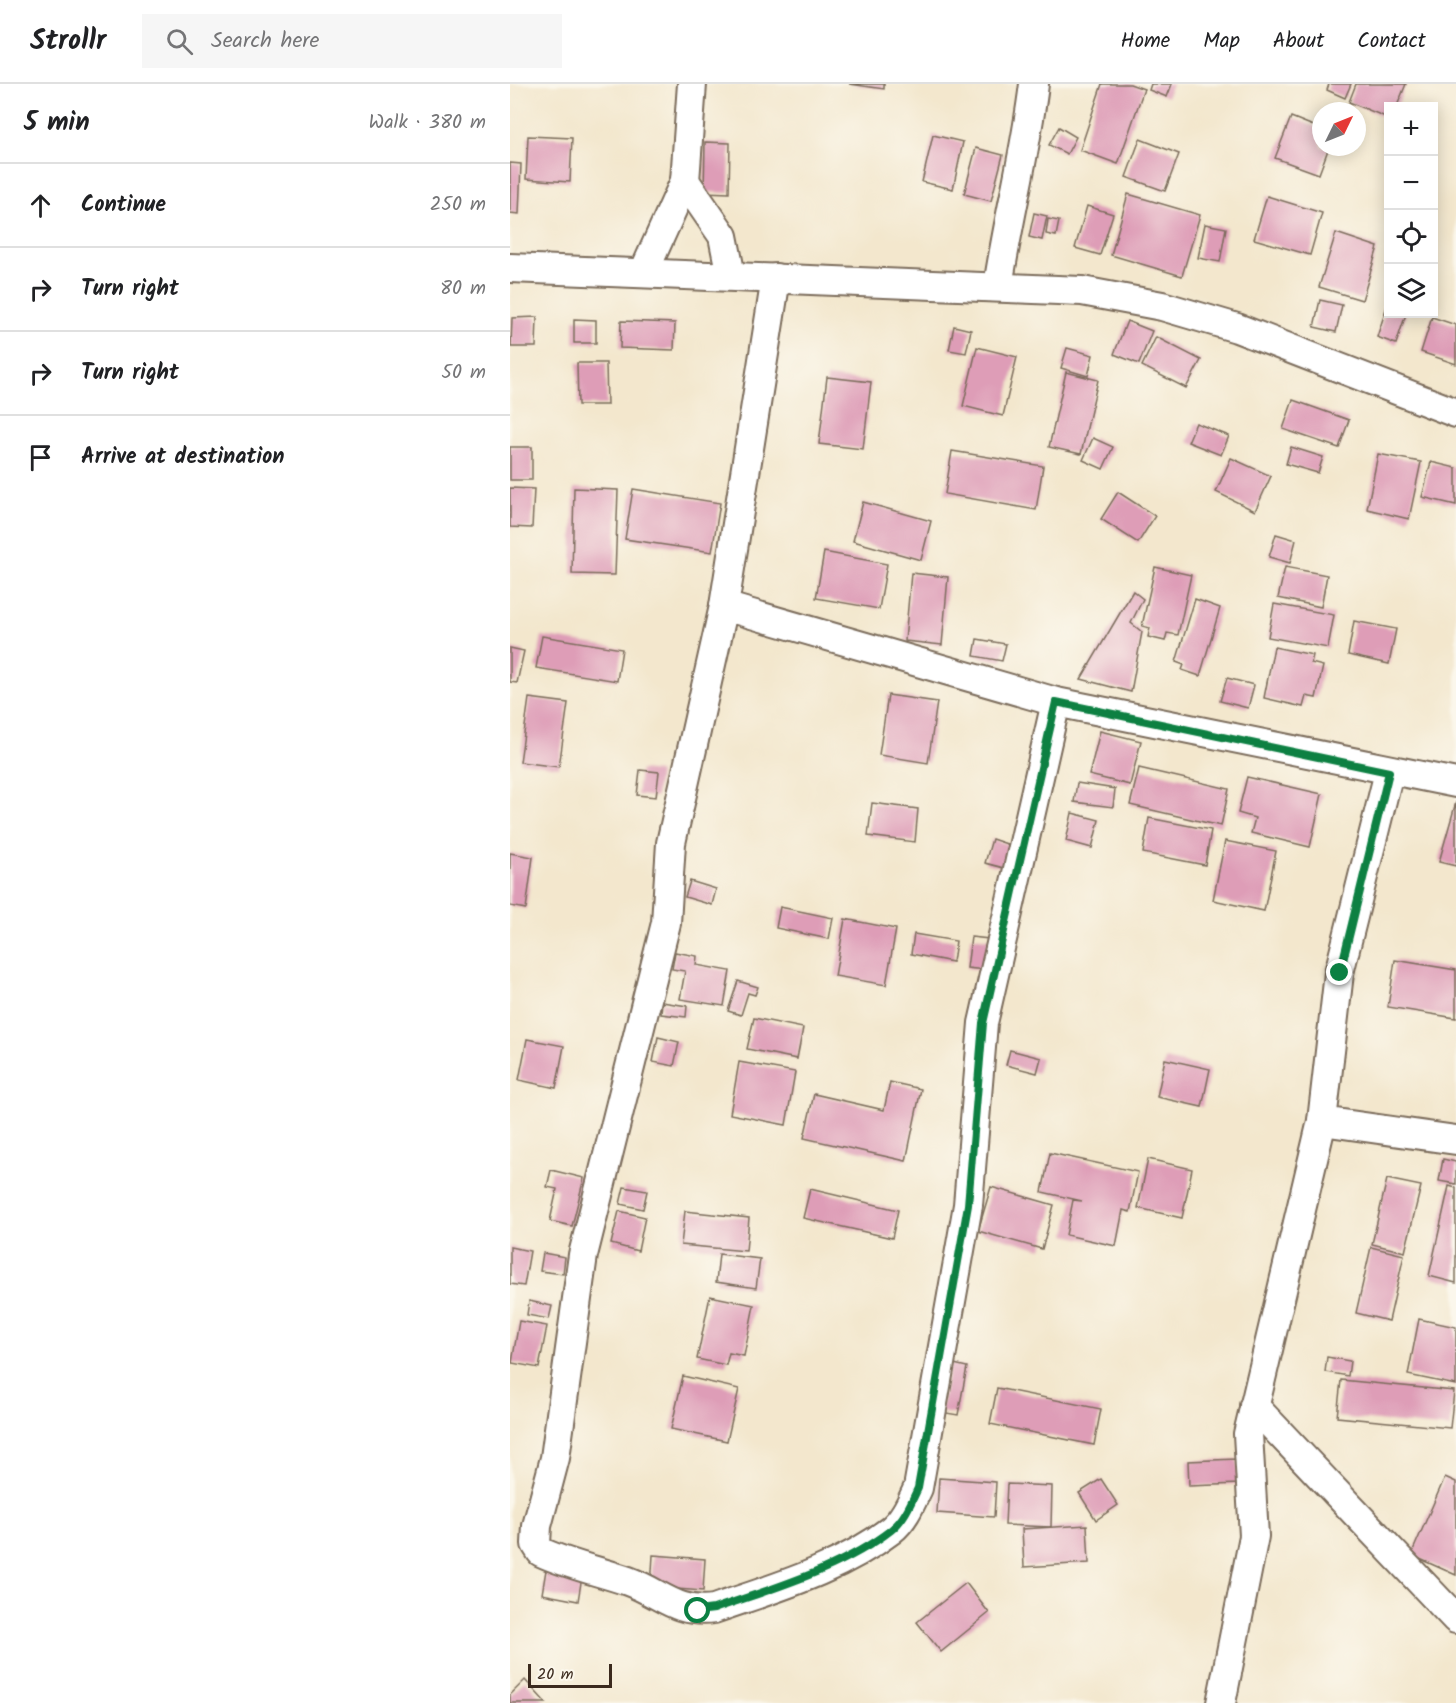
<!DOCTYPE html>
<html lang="en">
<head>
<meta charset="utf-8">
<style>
  :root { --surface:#fff; --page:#f6f6f6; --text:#202124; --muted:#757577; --line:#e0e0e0 }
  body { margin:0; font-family:Kalam,sans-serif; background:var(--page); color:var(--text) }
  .controls { position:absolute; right:18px; top:18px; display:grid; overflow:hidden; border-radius:0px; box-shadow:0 3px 15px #0003 }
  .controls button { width:54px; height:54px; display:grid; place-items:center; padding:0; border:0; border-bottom:2px solid var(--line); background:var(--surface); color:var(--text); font:30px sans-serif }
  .compass { position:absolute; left:802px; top:18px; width:54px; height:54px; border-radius:50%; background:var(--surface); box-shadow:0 3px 15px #0003; rotate:47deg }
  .scale { position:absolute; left:18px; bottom:15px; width:84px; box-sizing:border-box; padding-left:6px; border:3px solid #3b2a1e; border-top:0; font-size:16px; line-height:21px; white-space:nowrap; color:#3b2a1e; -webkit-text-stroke:4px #fbf7ec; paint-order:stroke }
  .stop { position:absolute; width:18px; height:18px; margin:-14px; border:4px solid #0b8043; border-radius:50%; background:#fff }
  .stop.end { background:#0b8043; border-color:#fff; box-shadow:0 2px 6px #0008 }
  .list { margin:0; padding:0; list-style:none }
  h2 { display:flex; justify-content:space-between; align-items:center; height:78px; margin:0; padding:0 24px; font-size:26px }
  h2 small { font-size:20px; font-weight:400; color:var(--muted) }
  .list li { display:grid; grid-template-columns:39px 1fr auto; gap:18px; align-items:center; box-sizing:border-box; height:84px; padding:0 24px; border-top:2px solid var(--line) }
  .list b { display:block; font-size:22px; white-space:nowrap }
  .list em { font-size:20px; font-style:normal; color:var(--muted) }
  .icon { flex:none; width:33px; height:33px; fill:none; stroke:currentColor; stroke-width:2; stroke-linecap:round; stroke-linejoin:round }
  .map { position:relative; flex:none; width:946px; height:1619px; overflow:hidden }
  header { display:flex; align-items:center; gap:36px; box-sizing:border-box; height:84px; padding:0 30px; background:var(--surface); border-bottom:2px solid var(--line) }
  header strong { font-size:28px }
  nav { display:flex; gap:33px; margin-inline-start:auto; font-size:21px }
  .search { width:420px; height:54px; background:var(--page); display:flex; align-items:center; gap:15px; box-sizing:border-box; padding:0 21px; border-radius:0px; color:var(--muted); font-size:22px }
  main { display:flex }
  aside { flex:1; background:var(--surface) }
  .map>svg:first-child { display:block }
  .building { fill:#de9db7 }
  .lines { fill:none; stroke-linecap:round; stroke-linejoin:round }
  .minor-casing { stroke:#7b6c5b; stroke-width:32 }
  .minor { stroke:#fff; stroke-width:28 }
  .route { stroke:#0b8043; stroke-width:8 }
</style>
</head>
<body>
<header>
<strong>Strollr</strong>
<div class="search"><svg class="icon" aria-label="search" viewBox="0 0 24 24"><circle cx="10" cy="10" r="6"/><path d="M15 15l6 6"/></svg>Search here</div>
<nav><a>Home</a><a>Map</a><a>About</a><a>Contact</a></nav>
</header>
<main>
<aside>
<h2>5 min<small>Walk · 380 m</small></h2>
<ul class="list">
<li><svg class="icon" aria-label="ahead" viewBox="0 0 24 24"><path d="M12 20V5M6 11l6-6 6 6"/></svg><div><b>Continue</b></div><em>250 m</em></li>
<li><svg class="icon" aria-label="right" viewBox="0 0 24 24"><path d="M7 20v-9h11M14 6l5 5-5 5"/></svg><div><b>Turn right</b></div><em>80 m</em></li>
<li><svg class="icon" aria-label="right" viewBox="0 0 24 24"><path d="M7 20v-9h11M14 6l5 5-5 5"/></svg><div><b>Turn right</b></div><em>50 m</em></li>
<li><svg class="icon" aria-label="arrive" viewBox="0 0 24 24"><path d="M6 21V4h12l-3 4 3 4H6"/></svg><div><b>Arrive at destination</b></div></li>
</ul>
</aside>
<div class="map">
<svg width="946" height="1619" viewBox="0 0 946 1619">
  <rect width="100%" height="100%" fill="#fbf7ec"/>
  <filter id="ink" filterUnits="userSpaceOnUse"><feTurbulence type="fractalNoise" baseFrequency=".0167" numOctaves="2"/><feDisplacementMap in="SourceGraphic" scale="12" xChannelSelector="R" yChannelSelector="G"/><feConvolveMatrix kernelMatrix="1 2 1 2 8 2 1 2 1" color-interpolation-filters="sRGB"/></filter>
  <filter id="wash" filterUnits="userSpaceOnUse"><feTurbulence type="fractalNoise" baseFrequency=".008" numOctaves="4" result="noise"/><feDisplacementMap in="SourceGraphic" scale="24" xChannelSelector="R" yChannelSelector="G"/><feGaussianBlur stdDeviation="1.35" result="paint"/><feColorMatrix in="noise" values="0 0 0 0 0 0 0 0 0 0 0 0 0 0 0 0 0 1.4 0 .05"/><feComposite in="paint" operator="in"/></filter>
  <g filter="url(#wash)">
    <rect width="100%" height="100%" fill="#f3e7cd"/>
    <g id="blocks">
      <g class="building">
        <path d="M339,0H374V5Z"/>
        <path d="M592,0H620L634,5L608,80L570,66Z"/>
        <path d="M641,0H662L657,13L639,6Z"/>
        <path d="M819,0H841L835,14L817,6Z"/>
        <path d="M846,0H896L887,22H878V34L839,18Z"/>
        <path d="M781,33L811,45V63H819L809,90L765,74Z"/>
        <path d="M549,43L566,53L557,70L539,61Z"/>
        <path d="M423,51L453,58L443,105L412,98Z"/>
        <path d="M18,52L62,54L60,98L16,95Z"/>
        <path d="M630,55L669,70L655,107L616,93Z"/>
        <path d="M195,58L220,59L219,109L194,108Z"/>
        <path d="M466,64L493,71L481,117L454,110Z"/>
        <path d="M0,79L11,80L9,130L0,129Z"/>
        <path d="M618,110L690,131L672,192L601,171Z"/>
        <path d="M757,112L812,129L800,171L744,155Z"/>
        <path d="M577,122L603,130L590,171L565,164Z"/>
        <path d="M524,129L537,132L532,156L519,153Z"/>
        <path d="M538,135L549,137L546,152L536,150Z"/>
        <path d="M695,140L716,144L710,178L688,174Z"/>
        <path d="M826,149L868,163L852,216L809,203Z"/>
        <path d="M810,216L832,221L826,248L804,243Z"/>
        <path d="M878,219V230H896L886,260L867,253Z"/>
        <path d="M27,233L26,263H1L2,234Z"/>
        <path d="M922,233L946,241V280L911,268Z"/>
        <path d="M64,235L86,236V259H64Z"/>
        <path d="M111,237L165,239L164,266L110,264Z"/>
        <path d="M617,237L642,247L629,280L604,270Z"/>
        <path d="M444,242L461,246L456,269L439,266Z"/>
        <path d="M646,253L691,276L676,304L632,282Z"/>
        <path d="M467,263L507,273L493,332L453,322Z"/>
        <path d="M557,264L583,271L578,292L551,284Z"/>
        <path d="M67,279H96L97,321H68Z"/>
        <path d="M556,288L588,296L571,370L539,363Z"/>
        <path d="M317,293L361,298L353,365L309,360Z"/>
        <path d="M783,316L839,336L829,364L773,345Z"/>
        <path d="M686,339L719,352L711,371L678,358Z"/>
        <path d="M583,354L603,363L593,385L573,376Z"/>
        <rect x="0" y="363" width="22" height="33"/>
        <path d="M781,363L813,373L808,389L776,380Z"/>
        <path d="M442,367L533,382L526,426L435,410Z"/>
        <path d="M868,370L911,378L899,435L857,425Z"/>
        <path d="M721,374L761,392L745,427L706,408Z"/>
        <path d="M921,378L946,384V421L912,413Z"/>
        <path d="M0,404L24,405L22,444L0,443Z"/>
        <path d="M64,404L108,406L105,491L62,490Z"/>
        <path d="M123,405L210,419L202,468L115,455Z"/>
        <path d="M608,408L645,432L628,459L591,435Z"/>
        <path d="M353,418L421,437L411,476L343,457Z"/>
        <path d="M766,450L786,456L780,479L759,473Z"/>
        <path d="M314,468L377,480L369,525L306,514Z"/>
        <path d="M645,483L681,491L668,551L657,549L655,557L638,553L640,544L632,542Z"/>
        <path d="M775,483L817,491L811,523L768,514Z"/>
        <path d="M401,489L438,493L432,561L395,557Z"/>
        <path d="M623,507L633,515L621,539L632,548L621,608L571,595Z"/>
        <path d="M685,515L710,524L690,592L672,586L674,581L666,578Z"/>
        <path d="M764,520L824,531L818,564L758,553Z"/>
        <path d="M844,537L886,545L879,580L838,571Z"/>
        <path d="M32,552L112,565L107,597L26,584Z"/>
        <path d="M467,555L496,560L492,577L464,572Z"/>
        <path d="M764,563L803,571L801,579L813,582L806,614L796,612L793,623L754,614Z"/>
        <path d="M0,564L14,567L7,599L0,598Z"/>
        <path d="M717,594L744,601L738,624L710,617Z"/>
        <path d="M378,611L427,618L418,679L369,671Z"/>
        <path d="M19,614L58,619L49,683L10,678Z"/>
        <path d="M590,647L631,657L620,701L579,691Z"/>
        <path d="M629,684L719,705L711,742L620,721Z"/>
        <path d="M130,686L149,688L146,713L127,711Z"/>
        <path d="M737,693L812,710L800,763L741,749L745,734L728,729Z"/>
        <path d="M567,699L605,705L603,723L564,718Z"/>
        <path d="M946,718V782L929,778Z"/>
        <path d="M362,719L408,725L405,758L358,752Z"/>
        <path d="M562,729L589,736L582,764L556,757Z"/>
        <path d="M639,734L701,746L695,781L633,769Z"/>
        <path d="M482,755L500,761L494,784L475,779Z"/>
        <path d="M715,757L766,767L754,827L703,816Z"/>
        <path d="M0,769L23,773L16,825L0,822Z"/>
        <path d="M180,797L206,805L202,821L175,813Z"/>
        <path d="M270,823L323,834L319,855L266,844Z"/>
        <path d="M335,835L386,845L376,901L325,892Z"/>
        <path d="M404,850L446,857L443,878L401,870Z"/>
        <path d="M461,853L479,855L475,886L457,884Z"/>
        <path d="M165,868L187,872L186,881L220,887L214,922L170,915L175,887L162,885Z"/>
        <path d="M885,876L946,886V934L878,923Z"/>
        <path d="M228,897L248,903L245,911L238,909L231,931L218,927Z"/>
        <path d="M152,918L177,922L176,933L151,930Z"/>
        <path d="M244,934L293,944L287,975L237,965Z"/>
        <path d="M148,953L169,958L164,982L143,978Z"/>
        <path d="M17,955L54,962L46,1004L9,996Z"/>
        <path d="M500,966L531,974L527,989L496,981Z"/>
        <path d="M655,975L700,985L692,1023L647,1013Z"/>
        <path d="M229,978L285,988L276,1041L220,1030Z"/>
        <path d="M380,998L411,1005L396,1077L294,1054L304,1010L374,1026Z"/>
        <path d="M540,1069L628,1088L620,1128L613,1126L606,1162L556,1151L563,1116L572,1117L532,1108Z"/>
        <path d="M638,1075L682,1085L672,1134L628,1124Z"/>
        <path d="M933,1075L946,1078V1100L929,1097Z"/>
        <path d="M41,1086L74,1094L62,1142L40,1137L47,1105L37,1103Z"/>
        <path d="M877,1095L911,1102L895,1168L862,1160Z"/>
        <path d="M939,1102L946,1104V1199L919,1192Z"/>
        <path d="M114,1103L137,1107L133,1125L110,1120Z"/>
        <path d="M481,1103L544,1121L532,1165L468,1147Z"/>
        <path d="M300,1105L388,1126L382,1154L293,1134Z"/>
        <path d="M109,1127L135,1133L128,1167L101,1160Z"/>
        <path d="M175,1127L239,1134L236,1167L171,1161Z"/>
        <path d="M0,1163L20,1167L14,1202L0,1200Z"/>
        <path d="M861,1163L894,1171L879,1237L846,1229Z"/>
        <path d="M33,1169L55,1173L53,1190L30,1187Z"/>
        <path d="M209,1170L250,1175L246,1204L206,1198Z"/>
        <path d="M200,1212L244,1221L234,1272L219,1269L216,1281L187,1275Z"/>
        <path d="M19,1217L42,1222L39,1235L17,1231Z"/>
        <path d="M909,1235L946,1243V1301L898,1291Z"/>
        <path d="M9,1237L37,1242L29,1284L2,1279Z"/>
        <path d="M817,1273L840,1277L838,1292L815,1288Z"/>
        <path d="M440,1279L457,1283L448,1331L430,1328Z"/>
        <path d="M173,1292L229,1305L217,1357L161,1345Z"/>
        <path d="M831,1296L944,1307L940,1344L827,1333Z"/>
        <path d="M487,1304L591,1325L584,1361L480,1340Z"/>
        <path d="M727,1375L729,1400L679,1402L678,1377Z"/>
        <path d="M935,1393L946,1398V1491L901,1471Z"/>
        <path d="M429,1394L486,1398L484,1433L427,1429Z"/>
        <path d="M591,1395L608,1421L586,1436L569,1409Z"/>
        <path d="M497,1400L542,1402L541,1443L495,1441Z"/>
        <path d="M577,1441L579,1479L514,1483L512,1445Z"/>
        <path d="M143,1471L195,1475L193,1507L141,1503Z"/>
        <path d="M36,1486L60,1491L73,1486L68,1517L32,1510Z"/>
        <path d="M456,1499L479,1529L431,1568L407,1538Z"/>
        <path d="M15,1596L36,1619H0V1611Z"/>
      </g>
    </g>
  </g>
  <g filter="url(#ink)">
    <use href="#blocks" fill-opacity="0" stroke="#7b6c5b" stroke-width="1.5"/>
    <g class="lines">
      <defs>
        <g id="minor">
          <path d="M175,97L213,152L221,192"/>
          <path d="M0,184L572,207L652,222L727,244L946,329"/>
          <path d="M134,188L175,97L182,0"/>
          <path d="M266,194L214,522L161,759L156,839L73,1171L45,1374L27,1442L26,1460L31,1468C59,1481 89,1487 118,1497C151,1509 166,1530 204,1525C264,1504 329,1486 381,1446C394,1436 401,1419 408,1404L458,1121L473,939L546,618"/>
          <path d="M488,203C498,135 516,68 524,0"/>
          <path d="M214,522L546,618L946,699"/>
          <path d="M812,1037L946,1056"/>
          <path d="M744,1322L946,1535"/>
          <path d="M711,1619L744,1452L738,1350L812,1037L829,889L879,688"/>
        </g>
      </defs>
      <use href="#minor" class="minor-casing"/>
      <use href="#minor" class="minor"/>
    </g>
  </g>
  <g class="lines" filter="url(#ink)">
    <path class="route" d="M188,1527L204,1525C263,1504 331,1485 381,1446C394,1436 401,1419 408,1404L458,1121L473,939L546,618L879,688L830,889"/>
  </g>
</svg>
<div class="controls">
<button>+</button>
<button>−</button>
<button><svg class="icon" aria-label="locate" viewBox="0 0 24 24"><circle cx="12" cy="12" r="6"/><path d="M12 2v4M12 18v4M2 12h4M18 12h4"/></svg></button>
<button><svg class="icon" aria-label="layers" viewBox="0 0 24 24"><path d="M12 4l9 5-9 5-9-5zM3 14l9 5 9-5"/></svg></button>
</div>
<svg class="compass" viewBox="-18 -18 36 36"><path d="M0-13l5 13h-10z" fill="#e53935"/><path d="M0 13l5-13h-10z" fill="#757577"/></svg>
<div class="scale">20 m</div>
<div class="stop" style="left:188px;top:1527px"></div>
<div class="stop end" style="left:830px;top:889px"></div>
</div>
</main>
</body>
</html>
